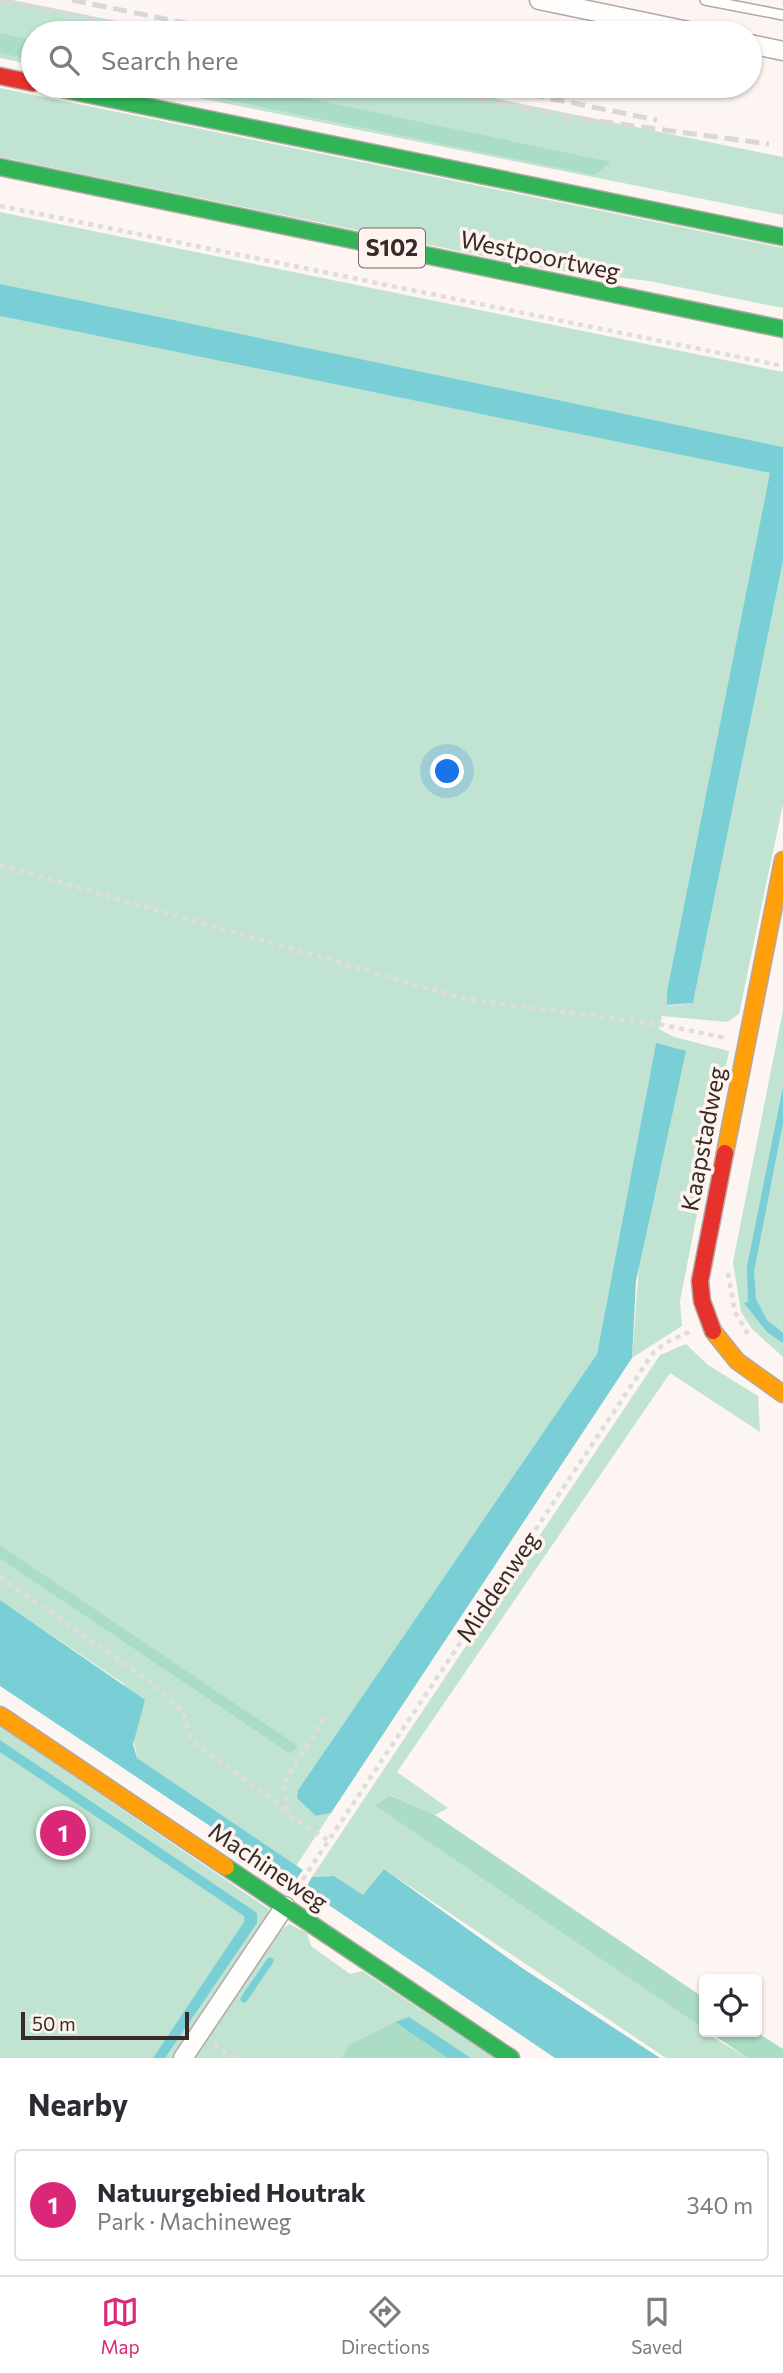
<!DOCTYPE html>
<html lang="en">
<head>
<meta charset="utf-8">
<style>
  :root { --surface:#fff; --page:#f2f2f3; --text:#2b2b33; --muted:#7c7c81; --line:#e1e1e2; --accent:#db2777 }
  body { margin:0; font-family:Commissioner,sans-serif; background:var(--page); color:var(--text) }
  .controls { position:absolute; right:21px; bottom:21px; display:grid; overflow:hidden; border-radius:7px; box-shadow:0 2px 5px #0004 }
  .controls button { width:63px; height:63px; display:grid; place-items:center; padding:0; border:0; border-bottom:2px solid var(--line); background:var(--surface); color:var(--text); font:35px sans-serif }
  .scale { position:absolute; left:21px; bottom:18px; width:168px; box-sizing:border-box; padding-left:7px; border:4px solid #362b28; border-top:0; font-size:19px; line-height:24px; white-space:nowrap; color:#362b28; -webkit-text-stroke:5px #fff3ef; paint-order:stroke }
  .you { position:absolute; left:448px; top:772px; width:24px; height:24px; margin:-18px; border:5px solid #fff; border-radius:50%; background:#1a73e8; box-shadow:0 0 0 10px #1a73e833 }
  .badge { display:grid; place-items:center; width:46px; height:46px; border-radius:50%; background:var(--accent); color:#fff; font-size:23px; font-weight:700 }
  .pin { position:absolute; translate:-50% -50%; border:4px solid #fff; box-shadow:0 2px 7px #0006 }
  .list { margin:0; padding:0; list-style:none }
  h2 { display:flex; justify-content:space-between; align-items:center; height:91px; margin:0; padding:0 28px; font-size:30px }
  h2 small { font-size:23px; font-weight:400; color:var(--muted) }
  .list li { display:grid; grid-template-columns:46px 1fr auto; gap:21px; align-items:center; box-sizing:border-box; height:112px; margin:0 14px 14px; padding:0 14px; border:2px solid var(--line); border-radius:7px }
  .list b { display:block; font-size:26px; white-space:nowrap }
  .list p { margin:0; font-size:23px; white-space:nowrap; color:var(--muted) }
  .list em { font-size:23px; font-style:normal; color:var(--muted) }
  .icon { flex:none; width:38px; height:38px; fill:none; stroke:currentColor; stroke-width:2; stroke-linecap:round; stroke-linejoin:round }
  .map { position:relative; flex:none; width:783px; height:2058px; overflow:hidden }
  .search { position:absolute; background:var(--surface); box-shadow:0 2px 5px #0004; left:21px; right:21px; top:21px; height:77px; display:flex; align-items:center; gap:18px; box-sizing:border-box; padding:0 24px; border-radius:38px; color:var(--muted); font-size:26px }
  .sheet { height:217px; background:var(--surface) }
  nav { display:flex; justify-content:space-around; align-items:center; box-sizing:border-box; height:98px; border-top:2px solid var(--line); background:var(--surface); font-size:19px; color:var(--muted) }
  nav a { display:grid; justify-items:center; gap:4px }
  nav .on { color:var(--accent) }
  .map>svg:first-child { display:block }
  .green { fill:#c0e4d1 }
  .forest { fill:#abdcc5 }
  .water { fill:#79cfd5 }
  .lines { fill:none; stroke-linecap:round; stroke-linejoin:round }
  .stream { stroke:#79cfd5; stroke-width:7 }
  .lane-casing { stroke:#b1a9a6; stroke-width:12 }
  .street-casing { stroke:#b1a9a6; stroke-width:21 }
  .fast-casing { stroke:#b1a9a6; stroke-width:19 }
  .slow-casing { stroke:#b1a9a6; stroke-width:19 }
  .jam-casing { stroke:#b1a9a6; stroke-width:19 }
  .path { stroke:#dfdcdc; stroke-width:4.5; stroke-dasharray:5 5; stroke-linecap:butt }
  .lane { stroke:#fffefd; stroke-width:9 }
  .street { stroke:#fffefd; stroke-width:18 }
  .fast { stroke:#30b455; stroke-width:16 }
  .slow { stroke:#ff9f0a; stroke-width:16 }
  .jam { stroke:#e5322d; stroke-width:16 }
  .rail { stroke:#dad7d7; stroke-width:5; stroke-dasharray:14 7; stroke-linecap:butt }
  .labels { text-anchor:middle; stroke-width:7; stroke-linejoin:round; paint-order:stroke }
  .shield { fill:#fff3ef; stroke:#726764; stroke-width:2 }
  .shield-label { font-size:23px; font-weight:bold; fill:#362b28 }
  .street-label { font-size:24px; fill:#362b28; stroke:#fff3ef }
</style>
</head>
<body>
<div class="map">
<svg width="783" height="2058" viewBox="0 0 783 2058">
  <rect width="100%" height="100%" fill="#fcf5f2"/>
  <g class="green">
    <path d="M0,0H12L176,33H33V65L0,58Z"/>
    <path d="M139,86H434L783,157V215Z"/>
    <path d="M0,88L783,248V308L649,281L547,269L0,157Z"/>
    <path d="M0,212L783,372V447L0,286Z"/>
    <path d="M0,316L771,473L667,991V1006L693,1003L783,561V804L739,1014L727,1022L662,1016L659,1029L674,1037L729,1051L680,1301L682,1326L632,1358L656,1043L597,1354L298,1790L316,1816L331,1813L296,1866L137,1758L124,1684L0,1600V1559L290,1754L297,1746L0,1545Z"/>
    <path d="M783,1010V1086L748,1261L754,1272L783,1124V1357L752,1329L741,1312L733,1262Z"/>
    <path d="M686,1344L708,1365L758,1396L760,1432L670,1373L397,1772L448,1808L435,1815L391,1795L375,1806L704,2029V2032L748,2058H666L384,1869L363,1896L334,1876L312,1877L660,1355Z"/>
    <path d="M0,1726L270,1910L176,2058H0Z"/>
    <path d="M289,1924L307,1933L311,1946L350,1974L362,1971L494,2058H193L277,1933Z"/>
  </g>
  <g class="forest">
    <path d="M0,33L33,40V60L0,53Z"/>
    <path d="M159,86H249L611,162L594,175Z"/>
    <path d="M0,1545L298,1746L290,1754L0,1559Z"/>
    <path d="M390,1795L435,1815L704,1998V2029L375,1806Z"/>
    <path d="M395,2022L448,2058H342L349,2045Z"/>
    <path d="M709,2032H756L783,2049V2058H748Z"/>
  </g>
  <g class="water">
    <path d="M0,284L783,447V561L693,1003L667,1005V991L770,473L0,316Z"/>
    <path d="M656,1043L686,1051L636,1281L632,1358L331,1813L316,1816L297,1798L298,1790L597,1354Z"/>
    <path d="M783,1086V1124L754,1272L756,1299L767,1320L783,1333V1343L767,1332L744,1303L748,1302L747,1266Z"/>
    <path d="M0,1600L145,1700L133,1744L137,1758L303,1870L294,1882L0,1686Z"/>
    <path d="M0,1740L257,1913V1923L165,2058H153L244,1922V1916L0,1752Z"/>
    <path d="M384,1869L522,1968L660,2058H555L305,1889L312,1877L334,1876L363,1895Z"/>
    <path d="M409,2017L471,2058H448L395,2022Z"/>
  </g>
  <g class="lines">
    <path class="stream" d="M244,1999L270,1961"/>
    <defs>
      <path id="lane" d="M705,0L783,15"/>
      <g id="street">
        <path d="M539,0L698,33"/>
        <path d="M750,44L783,51"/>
        <path d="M183,2058L285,1906"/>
      </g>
      <g id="fast">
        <path d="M47,86L783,237"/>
        <path d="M0,167L783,329"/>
        <path d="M226,1867L511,2058"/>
      </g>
      <g id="slow">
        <path d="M725,1153L783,860"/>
        <path d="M713,1331L737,1361L783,1394"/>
        <path d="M0,1715L226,1867"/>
      </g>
      <g id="jam">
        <path d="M0,76L33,83"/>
        <path d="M713,1331L702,1301L700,1281L725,1153"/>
      </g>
    </defs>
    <use href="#lane" class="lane-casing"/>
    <use href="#street" class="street-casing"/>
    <use href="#fast" class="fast-casing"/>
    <use href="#slow" class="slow-casing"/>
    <use href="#jam" class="jam-casing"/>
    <g class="path">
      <path d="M0,206L783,366"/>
      <path d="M0,865L466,999L663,1025L726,1038"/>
      <path d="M728,1273L735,1312L749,1336"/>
      <path d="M0,1577L152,1683L183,1712L191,1740L290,1813"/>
      <path d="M324,1718L283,1784L290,1816L329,1841"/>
      <path d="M297,1888L653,1353L665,1343L689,1332"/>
      <path d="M214,2044L234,2058"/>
    </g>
    <use href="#lane" class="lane"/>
    <use href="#street" class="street"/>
    <use href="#fast" class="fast"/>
    <use href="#slow" class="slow"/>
    <use href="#jam" class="jam"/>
    <g class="rail">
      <path d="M0,0L160,33"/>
      <path d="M72,0L234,33"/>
      <path d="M414,86L575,118L769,144"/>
      <path d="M489,86L657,120"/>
    </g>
  </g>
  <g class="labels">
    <rect class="shield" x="359" y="228.5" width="66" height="39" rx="5"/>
    <g class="shield-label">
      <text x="392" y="256">S102</text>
    </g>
    <g class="street-label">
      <text transform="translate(540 256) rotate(12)" y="8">Westpoortweg</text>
      <text transform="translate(704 1139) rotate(-79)" y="8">Kaapstadweg</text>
      <text transform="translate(498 1587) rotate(-56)" y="8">Middenweg</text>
      <text transform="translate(268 1867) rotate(34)" y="8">Machineweg</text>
    </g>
  </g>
</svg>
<div class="controls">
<button><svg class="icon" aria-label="locate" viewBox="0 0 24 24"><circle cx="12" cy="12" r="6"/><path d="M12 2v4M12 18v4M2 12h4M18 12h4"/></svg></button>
</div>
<div class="scale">50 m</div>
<div class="you"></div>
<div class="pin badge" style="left:63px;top:1833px">1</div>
<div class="search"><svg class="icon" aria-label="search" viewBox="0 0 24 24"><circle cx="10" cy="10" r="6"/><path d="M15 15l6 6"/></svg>Search here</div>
</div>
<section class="sheet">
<h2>Nearby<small></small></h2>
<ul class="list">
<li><span class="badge">1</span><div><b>Natuurgebied Houtrak</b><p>Park · Machineweg</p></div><em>340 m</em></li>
</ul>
</section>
<nav>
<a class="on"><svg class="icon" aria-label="map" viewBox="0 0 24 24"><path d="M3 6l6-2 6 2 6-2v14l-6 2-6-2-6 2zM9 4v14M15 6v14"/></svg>Map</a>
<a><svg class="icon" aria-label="directions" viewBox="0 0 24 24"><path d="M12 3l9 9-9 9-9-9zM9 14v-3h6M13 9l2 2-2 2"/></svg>Directions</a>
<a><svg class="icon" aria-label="saved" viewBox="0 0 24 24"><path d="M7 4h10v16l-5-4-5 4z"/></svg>Saved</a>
</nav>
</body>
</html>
